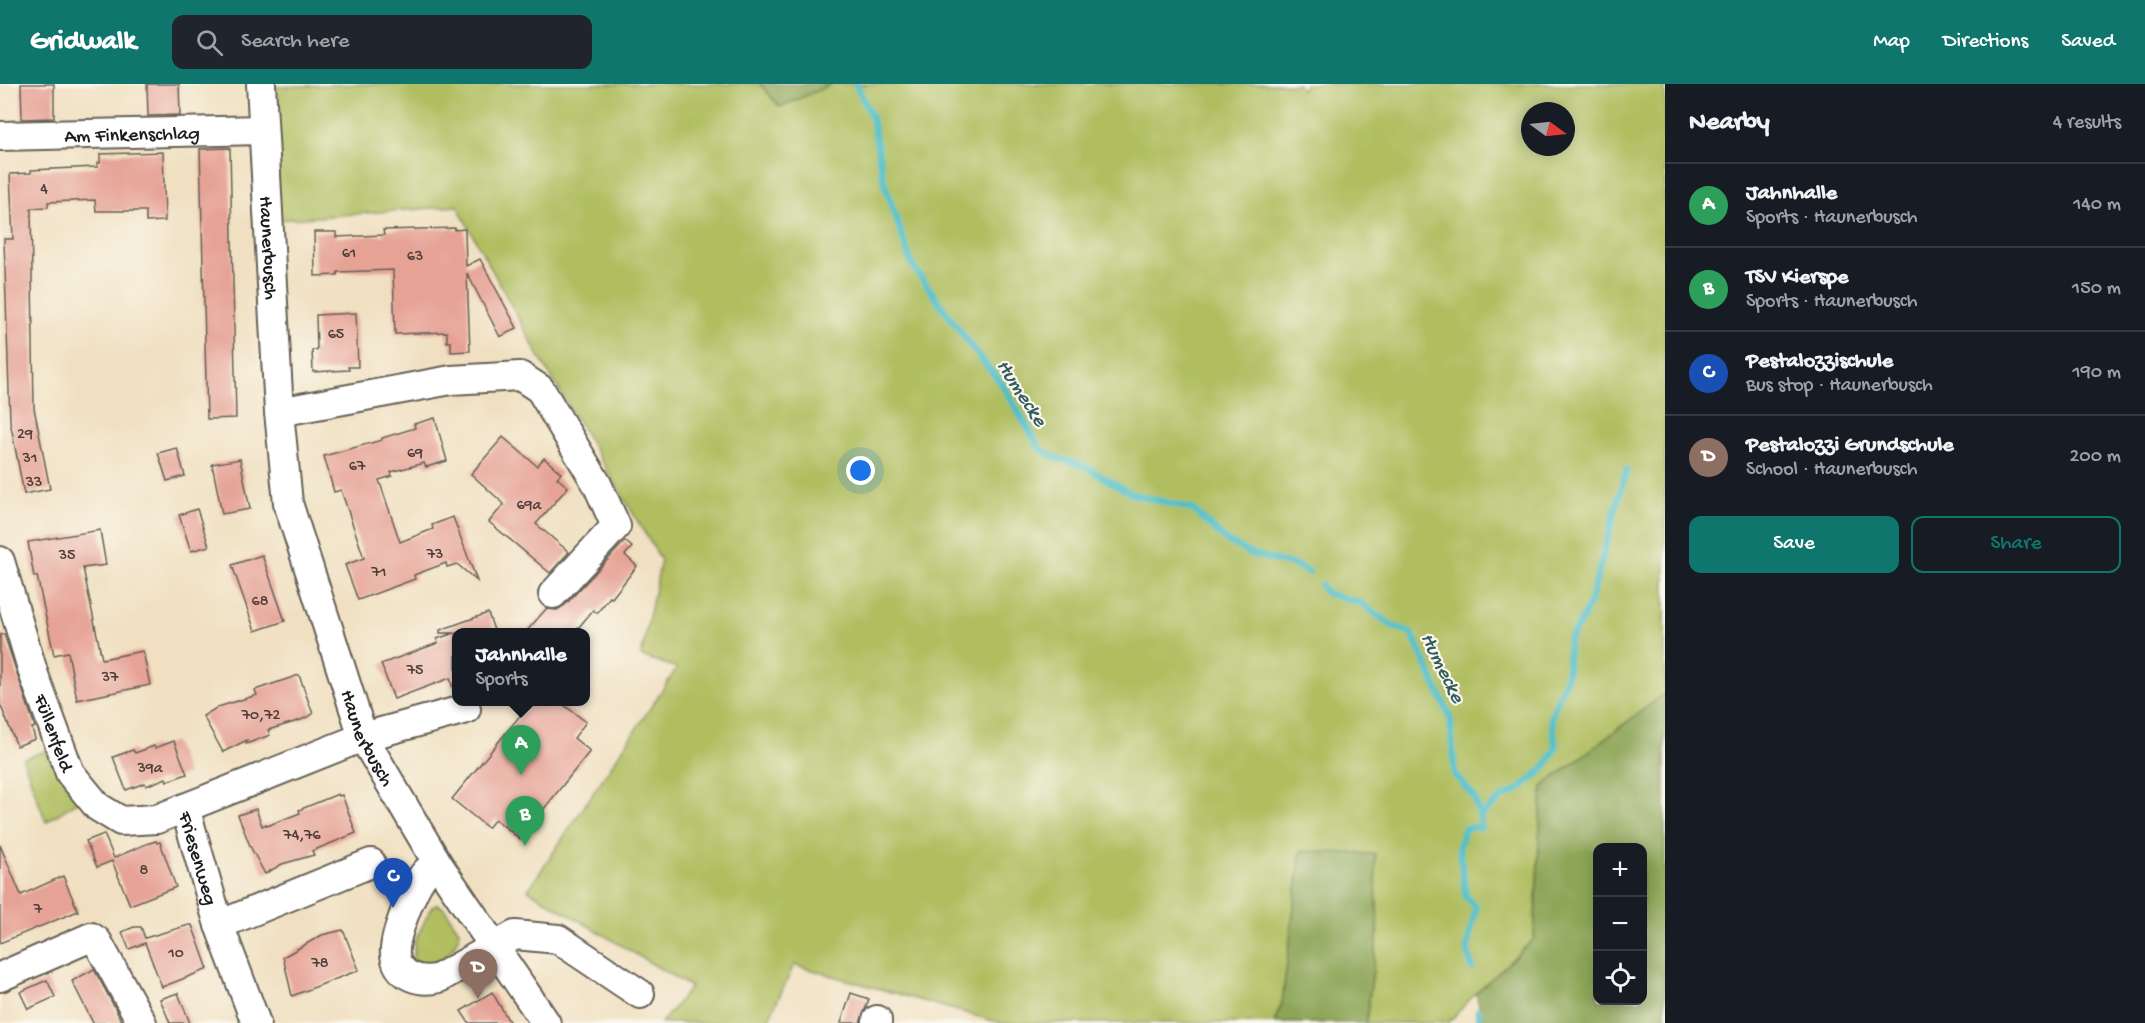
<!DOCTYPE html>
<html lang="en">
<head>
<meta charset="utf-8">
<style>
  :root { --surface:#171b24; --page:#20242c; --text:#f1f3f6; --muted:#9ea1a6; --line:#363941; --accent:#0f766e }
  body { margin:0; font-family:"Gochi Hand",sans-serif; background:var(--page); color:var(--text) }
  .controls { position:absolute; right:18px; bottom:18px; display:grid; overflow:hidden; border-radius:12px; box-shadow:0 3px 15px #0003 }
  .controls button { width:54px; height:54px; display:grid; place-items:center; padding:0; border:0; border-bottom:2px solid var(--line); background:var(--surface); color:var(--text); font:30px sans-serif }
  .compass { position:absolute; left:1521px; top:18px; width:54px; height:54px; border-radius:50%; background:var(--surface); box-shadow:0 3px 15px #0003; rotate:105deg }
  .you { position:absolute; left:861px; top:387px; width:21px; height:21px; margin:-15px; border:4px solid #fff; border-radius:50%; background:#1a73e8; box-shadow:0 0 0 9px #1a73e833 }
  .badge { display:grid; place-items:center; width:39px; height:39px; border-radius:50%; background:var(--accent); color:#fff; font-size:20px; font-weight:700 }
  .pin { position:absolute; translate:-50% -50px; filter:drop-shadow(0 2px 3px #0008) }
  .pin::after { content:''; position:absolute; top:32px; width:21px; height:18px; background:inherit; clip-path:polygon(0 0,100% 0,50% 100%) }
  .popup { position:absolute; left:452px; top:544px; width:138px; height:78px; box-sizing:border-box; display:grid; place-content:center; border-radius:12px; background:var(--surface); filter:drop-shadow(0 2px 4px #0005); font-size:20px; white-space:nowrap; color:var(--muted) }
  .popup b { font-size:22px; color:var(--text) }
  .popup::after { content:''; position:absolute; left:50%; top:100%; margin-left:-12px; border:12px solid transparent; border-top-color:var(--surface) }
  .list { margin:0; padding:0; list-style:none }
  h2 { display:flex; justify-content:space-between; align-items:center; height:78px; margin:0; padding:0 24px; font-size:26px }
  h2 small { font-size:20px; font-weight:400; color:var(--muted) }
  .list li { display:grid; grid-template-columns:39px 1fr auto; gap:18px; align-items:center; box-sizing:border-box; height:84px; padding:0 24px; border-top:2px solid var(--line) }
  .list b { display:block; font-size:22px; white-space:nowrap }
  .list p { margin:0; font-size:20px; white-space:nowrap; color:var(--muted) }
  .list em { font-size:20px; font-style:normal; color:var(--muted) }
  .actions { display:flex; gap:12px; padding:18px 24px }
  .actions a { flex:1; padding:14px 0; border:2px solid var(--accent); border-radius:12px; text-align:center; font-size:21px; color:var(--accent) }
  .actions .main { background:var(--accent); color:#fff }
  .icon { flex:none; width:33px; height:33px; fill:none; stroke:currentColor; stroke-width:2; stroke-linecap:round; stroke-linejoin:round }
  .map { position:relative; flex:none; width:1665px; height:939px; overflow:hidden }
  header { display:flex; align-items:center; gap:36px; box-sizing:border-box; height:84px; padding:0 30px; background:var(--accent); color:#fff }
  header strong { font-size:28px }
  nav { display:flex; gap:33px; margin-inline-start:auto; font-size:21px }
  .search { width:420px; height:54px; background:var(--page); display:flex; align-items:center; gap:15px; box-sizing:border-box; padding:0 21px; border-radius:12px; color:var(--muted); font-size:22px }
  main { display:flex }
  aside { flex:1; background:var(--surface) }
  .map>svg:first-child { display:block }
  .green { fill:#b0be60; stroke:#666d3e; stroke-width:1.5; fill-rule:evenodd }
  .forest { fill:#8ca556; stroke:#546039; stroke-width:1.5; fill-rule:evenodd }
  .lines { fill:none; stroke-linecap:round; stroke-linejoin:round }
  .stream { stroke:#50bec6; stroke-width:7 }
  .building { fill:#e6a295 }
  .minor-casing { stroke:#666156; stroke-width:32 }
  .minor { stroke:#fff; stroke-width:28 }
  .labels { text-anchor:middle; stroke-width:4.5; stroke-linejoin:round; paint-order:stroke }
  .number-label { font-size:16px; fill:#4e3e3a }
  .street-label { font-size:20px; fill:#1c1c1c; stroke:#fbf7ec }
  .water-label { font-size:21px; font-style:italic; fill:#315d60; stroke:#fbf7ec }
</style>
</head>
<body>
<header>
<strong>Gridwalk</strong>
<div class="search"><svg class="icon" aria-label="search" viewBox="0 0 24 24"><circle cx="10" cy="10" r="6"/><path d="M15 15l6 6"/></svg>Search here</div>
<nav><a>Map</a><a>Directions</a><a>Saved</a></nav>
</header>
<main>
<div class="map">
<svg width="1665" height="939" viewBox="0 0 1665 939">
  <rect width="100%" height="100%" fill="#fbf7ec"/>
  <filter id="ink" filterUnits="userSpaceOnUse"><feTurbulence type="fractalNoise" baseFrequency=".0167" numOctaves="2"/><feDisplacementMap in="SourceGraphic" scale="12" xChannelSelector="R" yChannelSelector="G"/><feConvolveMatrix kernelMatrix="1 2 1 2 8 2 1 2 1" color-interpolation-filters="sRGB"/></filter>
  <filter id="wash" filterUnits="userSpaceOnUse"><feTurbulence type="fractalNoise" baseFrequency=".008" numOctaves="4" result="noise"/><feDisplacementMap in="SourceGraphic" scale="24" xChannelSelector="R" yChannelSelector="G"/><feGaussianBlur stdDeviation="1.35" result="paint"/><feColorMatrix in="noise" values="0 0 0 0 0 0 0 0 0 0 0 0 0 0 0 0 0 1.4 0 .05"/><feComposite in="paint" operator="in"/></filter>
  <g filter="url(#wash)">
    <rect width="100%" height="100%" fill="#f0e0c1"/>
    <g class="green">
      <path d="M357,0H760L780,23L832,0H1298L1301,6L1305,0H1665V609L1542,703L1534,855L1476,909L1448,939H1366L1378,847L1301,768L1282,919L1274,939H1001L794,881L767,939H661L691,903L528,806L677,584L641,572L661,476L541,276L457,122L279,136L272,3ZM1530,27H1566V63H1530Z"/>
      <path d="M48,666L78,717L46,738L23,675Z"/>
      <path d="M437,820L444,824L460,848C454,869 440,882 418,881L413,875L415,857L432,822Z"/>
    </g>
    <g class="forest">
      <path d="M760,0H832L780,23Z"/>
      <path d="M1665,609V939H1483L1476,909L1534,855L1542,703ZM1598,764H1642V916H1598Z"/>
      <path d="M1301,767L1375,770L1378,847L1366,939H1274L1282,919Z"/>
    </g>
    <g class="lines">
      <g class="stream">
        <path d="M856,0L872,34L884,98L912,181L976,269L1002,300L1040,365L1054,373L1084,382L1132,410L1192,425L1227,457L1251,470L1294,481L1309,488"/>
        <path d="M1321,501L1326,509L1361,519L1391,541L1412,550L1450,633L1455,691L1474,713L1480,732L1481,743L1465,744L1459,763L1466,813L1476,823L1467,863L1472,884"/>
        <path d="M1480,732L1502,714L1521,704L1544,684L1556,664L1551,633L1567,592L1569,556L1583,534L1591,515L1626,387"/>
        <path d="M1478,927L1479,939"/>
      </g>
    </g>
    <g id="blocks">
      <g class="building">
        <path d="M21,0H54V34L22,35Z"/>
        <path d="M147,0H179L180,31L148,32Z"/>
        <path d="M230,64L236,334L207,335L200,65Z"/>
        <path d="M163,68L165,137L146,138V127H96L95,116L48,118V123L31,124L34,324L50,405L24,410L10,337L4,155H13L10,90L31,89V86L97,83V79H100V70Z"/>
        <path d="M455,144V146L465,145L466,182L480,175L517,244L500,253L467,189L470,267L451,268V258H447V248L395,250L393,186L338,188L337,191L315,192L314,148H336V153L384,151L383,146Z"/>
        <path d="M356,229L358,283H348L349,286L313,288L312,266H317L316,231Z"/>
        <path d="M435,334L447,377L426,383L424,379L391,388L392,392L379,396L400,458L433,445L432,441L453,433L477,497L457,480L447,483L446,479L414,491L415,495L358,516L345,481L364,474L341,406L334,408L324,372L382,356V354L415,344L414,340Z"/>
        <path d="M503,353L537,382L544,374L561,389L557,394L568,403L536,440L569,468L550,489L489,438L504,420L471,390Z"/>
        <path d="M177,364L185,392L167,397L158,369Z"/>
        <path d="M240,375L250,425L222,430L212,380Z"/>
        <path d="M197,425L209,462L191,467L179,431Z"/>
        <path d="M100,446L106,481L83,484L102,575L143,567L150,601L77,616L68,568L54,571L37,492L34,493L28,458Z"/>
        <path d="M625,457L632,463L625,471L637,482L612,514L610,513L597,529L593,526L574,549H525L546,525L557,526L565,521Z"/>
        <path d="M262,471L285,537L255,547L232,481Z"/>
        <path d="M488,529L495,549H456V604L453,605L450,594L394,615L381,580L438,559L437,555L454,549H440V546Z"/>
        <path d="M4,550L35,643L32,644L35,655L17,662L0,620V551Z"/>
        <path d="M299,591L313,630L301,636L268,646L270,651L246,660L247,656L223,668L203,632L218,623L257,611L255,606Z"/>
        <path d="M531,618H560L586,638L574,654L590,667L520,755L495,735L488,744L452,715Z"/>
        <path d="M174,657L187,690L167,697L166,694L146,702L145,699L126,706L113,673L133,666L135,669L154,662L155,664Z"/>
        <path d="M338,710L339,712L342,711L356,749L312,767L314,771L282,780L265,790L250,762L238,731L256,725L262,742L266,740L267,742L300,729L299,726Z"/>
        <path d="M104,750L114,774L146,760L156,757L157,759L160,758L176,803L130,821L112,777L97,783L86,757Z"/>
        <path d="M0,761L21,811L63,792L78,827L0,859Z"/>
        <path d="M189,841H192L208,885L162,903L145,859L129,865L122,848L134,843H141L145,854Z"/>
        <path d="M343,846L359,886L292,912L283,873L322,851Z"/>
        <path d="M94,885L116,926L122,939H93L72,897Z"/>
        <path d="M47,896L55,913L28,925L20,908Z"/>
        <path d="M492,908L510,939H469L461,927Z"/>
        <path d="M178,909L190,939H170L160,915Z"/>
        <path d="M851,909L869,915L860,939H841Z"/>
      </g>
    </g>
  </g>
  <g filter="url(#ink)">
    <use href="#blocks" fill-opacity="0" stroke="#666156" stroke-width="1.5"/>
    <g class="lines">
      <defs>
        <g id="minor">
          <path id="s1" d="M261,0L279,328L288,419L363,653L438,780L546,939"/>
          <path id="s2" d="M0,52L263,46"/>
          <path d="M279,328L451,296L520,292L540,305L597,400L616,442L553,510"/>
          <path id="s3" d="M0,477L34,591L70,689L98,723L121,737L157,735L363,653L466,625"/>
          <path id="s4" d="M185,724L219,841L256,939"/>
          <path d="M438,780C434,782 429,785 426,788C414,801 393,853 395,871C398,893 421,899 439,894L515,851L558,855L640,910"/>
          <path d="M219,841L371,779"/>
          <path d="M0,893L91,853L97,857L142,939"/>
          <path d="M877,939V936"/>
        </g>
      </defs>
      <use href="#minor" class="minor-casing"/>
      <use href="#minor" class="minor"/>
    </g>
  </g>
  <g class="labels">
    <g class="number-label">
      <text x="44" y="109">4</text>
      <text x="349" y="173">61</text>
      <text x="415" y="176">63</text>
      <text x="336" y="254">65</text>
      <text x="25" y="354">29</text>
      <text x="415" y="373">69</text>
      <text x="30" y="378">31</text>
      <text x="357" y="386">67</text>
      <text x="34" y="402">33</text>
      <text x="529" y="425">69a</text>
      <text x="435" y="474">73</text>
      <text x="67" y="475">35</text>
      <text x="379" y="492">71</text>
      <text x="260" y="521">68</text>
      <text x="415" y="590">75</text>
      <text x="110" y="597">37</text>
      <text x="261" y="635">70,72</text>
      <text x="150" y="688">39a</text>
      <text x="302" y="755">74,76</text>
      <text x="144" y="790">8</text>
      <text x="38" y="829">7</text>
      <text x="176" y="873">10</text>
      <text x="320" y="883">78</text>
    </g>
    <g class="street-label">
      <text dy="7" stroke="none"><textPath href="#s2" startOffset="132">Am Finkenschlag</textPath></text>
      <text dy="7" stroke="none"><textPath href="#s1" startOffset="164">Haunerbusch</textPath></text>
      <text dy="7" stroke="none"><textPath href="#s3" startOffset="180">Füllenfeld</textPath></text>
      <text dy="7" stroke="none"><textPath href="#s1" startOffset="668">Haunerbusch</textPath></text>
      <text dy="7" stroke="none"><textPath href="#s4" startOffset="52">Friesenweg</textPath></text>
    </g>
    <g class="water-label">
      <text transform="translate(1023 308) rotate(57)" y="7">Humecke</text>
      <text transform="translate(1444 583) rotate(64)" y="7">Humecke</text>
    </g>
  </g>
</svg>
<div class="controls">
<button>+</button>
<button>−</button>
<button><svg class="icon" aria-label="locate" viewBox="0 0 24 24"><circle cx="12" cy="12" r="6"/><path d="M12 2v4M12 18v4M2 12h4M18 12h4"/></svg></button>
</div>
<svg class="compass" viewBox="-18 -18 36 36"><path d="M0-13l5 13h-10z" fill="#e53935"/><path d="M0 13l5-13h-10z" fill="#9ea1a6"/></svg>
<div class="you"></div>
<div class="pin badge" style="left:521px;top:691px;background:#2e9e5b">A</div>
<div class="popup"><b>Jahnhalle</b>Sports</div>
<div class="pin badge" style="left:525px;top:762px;background:#2e9e5b">B</div>
<div class="pin badge" style="left:393px;top:824px;background:#1a4fb4">C</div>
<div class="pin badge" style="left:478px;top:915px;background:#8d6e63">D</div>
</div>
<aside>
<h2>Nearby<small>4 results</small></h2>
<ul class="list">
<li><span class="badge" style="background:#2e9e5b">A</span><div><b>Jahnhalle</b><p>Sports · Haunerbusch</p></div><em>140 m</em></li>
<li><span class="badge" style="background:#2e9e5b">B</span><div><b>TSV Kierspe</b><p>Sports · Haunerbusch</p></div><em>150 m</em></li>
<li><span class="badge" style="background:#1a4fb4">C</span><div><b>Pestalozzischule</b><p>Bus stop · Haunerbusch</p></div><em>190 m</em></li>
<li><span class="badge" style="background:#8d6e63">D</span><div><b>Pestalozzi Grundschule</b><p>School · Haunerbusch</p></div><em>200 m</em></li>
</ul>
<div class="actions"><a class="main">Save</a><a>Share</a></div>
</aside>
</main>
</body>
</html>
